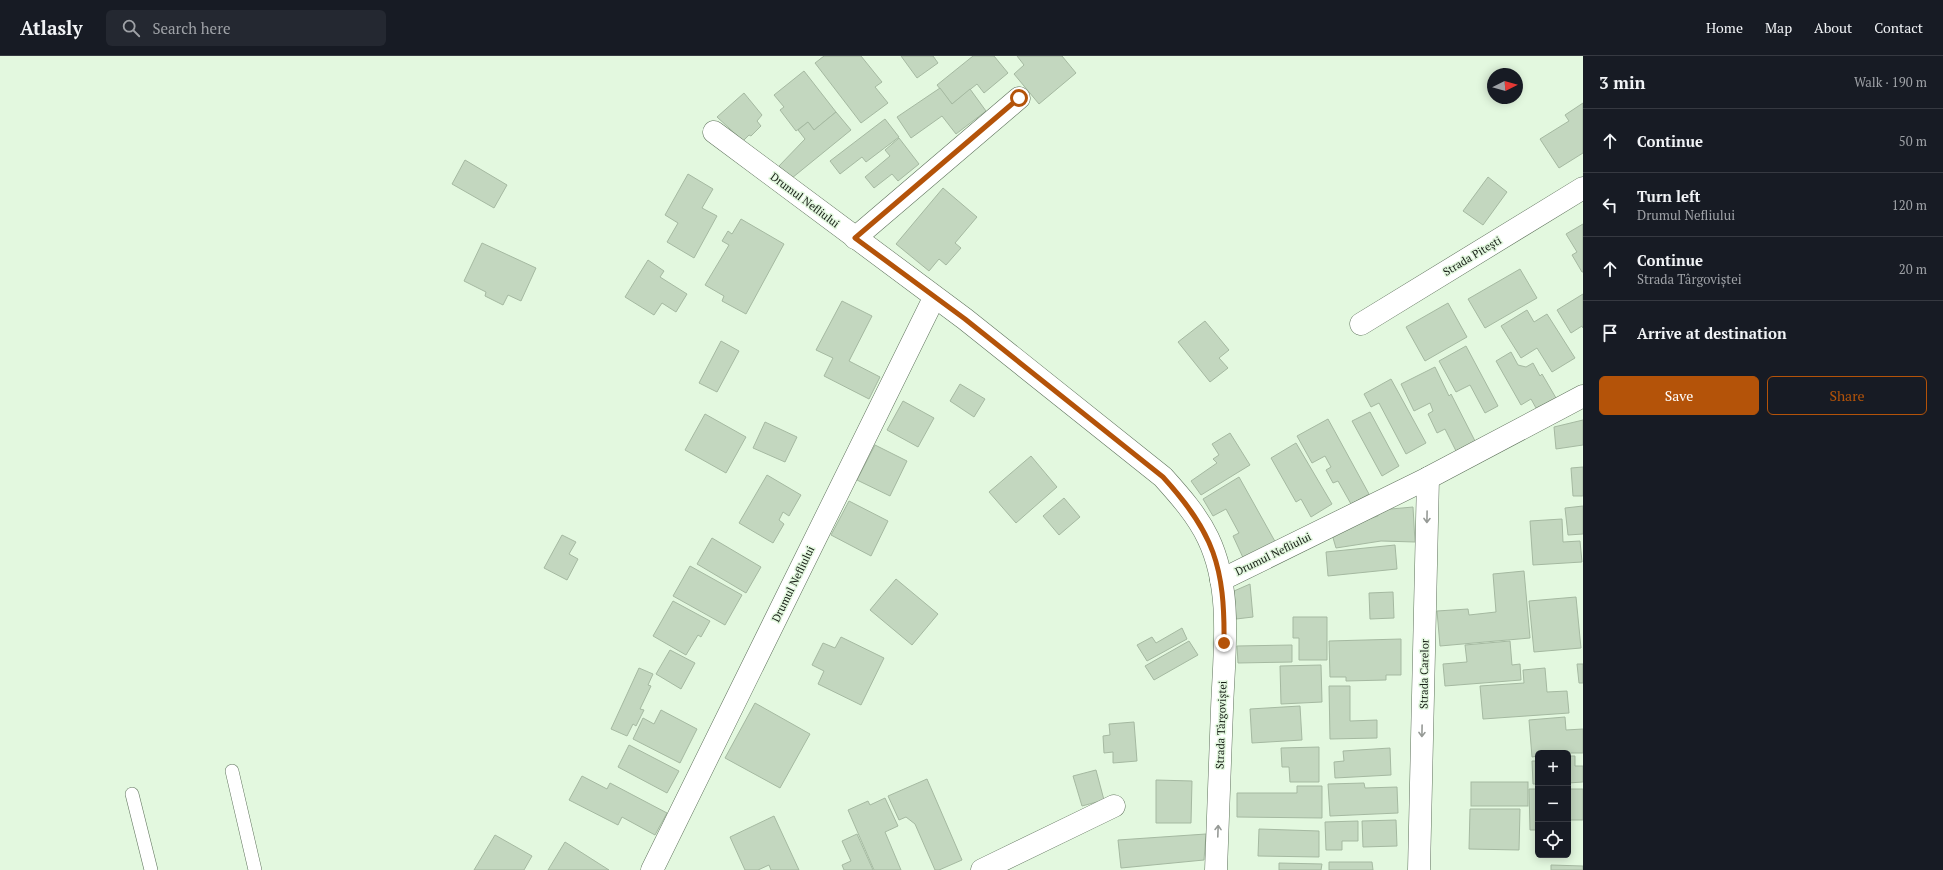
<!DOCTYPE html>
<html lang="en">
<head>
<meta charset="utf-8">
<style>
  :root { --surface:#171b24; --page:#242831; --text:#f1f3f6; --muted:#9ea1a6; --line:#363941; --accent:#b45309 }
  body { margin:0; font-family:"PT Serif",serif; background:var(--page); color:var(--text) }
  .controls { position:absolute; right:12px; bottom:12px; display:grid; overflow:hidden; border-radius:6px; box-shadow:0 2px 10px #0003 }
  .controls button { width:36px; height:36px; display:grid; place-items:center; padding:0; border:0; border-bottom:1px solid var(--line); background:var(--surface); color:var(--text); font:20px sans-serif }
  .compass { position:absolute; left:1487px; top:12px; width:36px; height:36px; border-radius:50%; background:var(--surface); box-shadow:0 2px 10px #0003; rotate:85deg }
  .stop { position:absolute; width:12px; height:12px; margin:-9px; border:3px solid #b45309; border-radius:50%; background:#fff }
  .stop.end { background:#b45309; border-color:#fff; box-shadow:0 1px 4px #0008 }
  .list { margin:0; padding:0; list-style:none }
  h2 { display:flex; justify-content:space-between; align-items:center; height:52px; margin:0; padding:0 16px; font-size:17px }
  h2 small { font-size:13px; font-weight:400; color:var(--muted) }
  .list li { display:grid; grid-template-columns:26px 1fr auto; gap:12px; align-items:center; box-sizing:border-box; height:64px; padding:0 16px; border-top:1px solid var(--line) }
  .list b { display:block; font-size:15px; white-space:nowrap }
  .list p { margin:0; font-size:13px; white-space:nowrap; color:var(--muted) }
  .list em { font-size:13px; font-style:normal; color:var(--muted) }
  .actions { display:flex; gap:8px; padding:12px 16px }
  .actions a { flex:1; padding:9px 0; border:1px solid var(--accent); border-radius:6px; text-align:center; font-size:14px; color:var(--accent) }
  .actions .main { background:var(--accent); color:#fff }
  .icon { flex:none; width:22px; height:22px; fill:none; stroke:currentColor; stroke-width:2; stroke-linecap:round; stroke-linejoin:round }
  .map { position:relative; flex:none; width:1583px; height:814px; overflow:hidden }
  header { display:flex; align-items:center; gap:24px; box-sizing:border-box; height:56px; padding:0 20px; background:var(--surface); border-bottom:1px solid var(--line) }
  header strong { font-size:19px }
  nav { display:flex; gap:22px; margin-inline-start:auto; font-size:14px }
  .search { width:280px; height:36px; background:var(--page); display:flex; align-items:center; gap:10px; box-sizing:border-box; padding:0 14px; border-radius:6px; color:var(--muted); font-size:15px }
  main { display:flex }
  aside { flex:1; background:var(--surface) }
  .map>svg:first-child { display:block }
  .building { fill:#c3d7bf; stroke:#a5b9a1 }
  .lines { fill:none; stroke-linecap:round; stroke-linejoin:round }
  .service-casing { stroke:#5f725c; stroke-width:14 }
  .minor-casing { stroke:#5f725c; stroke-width:23 }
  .service { stroke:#fff; stroke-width:13 }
  .minor { stroke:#fff; stroke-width:22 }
  .oneway { stroke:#969a96 }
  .route { stroke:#b45309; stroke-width:5 }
  .labels { text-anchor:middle; stroke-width:3; stroke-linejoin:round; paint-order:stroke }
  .street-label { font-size:11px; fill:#161e15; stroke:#e3f8df }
</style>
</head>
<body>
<header>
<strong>Atlasly</strong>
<div class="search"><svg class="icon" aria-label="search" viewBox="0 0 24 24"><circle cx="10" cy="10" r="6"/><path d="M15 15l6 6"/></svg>Search here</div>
<nav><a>Home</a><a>Map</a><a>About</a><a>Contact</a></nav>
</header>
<main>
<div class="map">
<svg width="1583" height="814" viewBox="0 0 1583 814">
  <rect width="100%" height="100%" fill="#e3f8df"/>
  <g class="building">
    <path d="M824,0H861L882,26L875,31L888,47L861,67L815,7Z"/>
    <path d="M901,0H933L938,7L917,22Z"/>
    <path d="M973,0H994L1008,17L984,37L977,28L952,48L937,29Z"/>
    <path d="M1017,0H1062L1076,17L1039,48L1014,18L1024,9Z"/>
    <path d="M804,15L836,56L814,74L808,66L796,75L780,54L784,51L774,39Z"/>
    <path d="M940,32L952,48L970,33L986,55L956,78L942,60L911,82L897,61Z"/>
    <path d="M744,37L762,59L757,65L761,70L751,80L749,79L743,85L717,61Z"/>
    <path d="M1583,47V97L1559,112L1540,83L1569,65L1565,59Z"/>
    <path d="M836,56L851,74L792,122L779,110L805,83L798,74L808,66L814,74Z"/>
    <path d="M885,63L899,81L866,106L862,101L840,118L830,105Z"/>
    <path d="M899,82L919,108L898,125L892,118L874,132L865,121L890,100L885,94Z"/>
    <path d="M465,104L507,129L494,152L452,128Z"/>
    <path d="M688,118L713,133L702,152L717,160L694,202L667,186L678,167L665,159Z"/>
    <path d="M1488,121L1507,136L1483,169L1463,155Z"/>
    <path d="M943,132L977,161L955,187L961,192L946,209L939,203L929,215L896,188Z"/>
    <path d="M741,163L784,188L746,258L722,245L724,240L705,229L729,189L722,185L728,175L732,178Z"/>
    <path d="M1583,168V216H1582L1572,199L1577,196L1566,178Z"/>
    <path d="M482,187L536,212L521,245L508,239L503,249L485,240L486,236L464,225Z"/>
    <path d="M648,204L664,215L660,221L687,238L676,256L662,247L654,259L625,241Z"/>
    <path d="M1520,213L1537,242L1485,272L1468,243Z"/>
    <path d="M1583,238V272L1582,270L1571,277L1557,254Z"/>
    <path d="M842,245L872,260L849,305L880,321L869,343L824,320L833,302L816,294Z"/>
    <path d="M1448,247L1467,281L1425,305L1406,271Z"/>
    <path d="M1527,254L1534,266L1547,258L1575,302L1552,316L1537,292L1521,302L1501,270Z"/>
    <path d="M1205,265L1229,294L1219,302L1228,312L1210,326L1178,286Z"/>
    <path d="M721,285L739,295L717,336L699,327Z"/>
    <path d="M1466,290L1498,350L1485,357L1470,329L1456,336L1439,305Z"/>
    <path d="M1511,296L1518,309L1526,311L1533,307L1540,320L1542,318L1556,342L1536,352L1531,343L1521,349L1496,305Z"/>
    <path d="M1435,311L1449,340L1451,338L1475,385L1456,395L1445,373L1437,377L1428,358L1433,355L1430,347L1414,355L1401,328Z"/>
    <path d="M1391,323L1426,387L1406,398L1379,347L1371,351L1364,338Z"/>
    <path d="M960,328L985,343L974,361L950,345Z"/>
    <path d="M903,345L934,362L918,391L887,374Z"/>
    <path d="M1370,356L1399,410L1382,420L1352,365Z"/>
    <path d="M705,358L746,381L726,417L685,394Z"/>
    <path d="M1328,363L1369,438L1351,448L1338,425L1333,427L1326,414L1331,411L1325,400L1312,407L1297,380Z"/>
    <path d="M1583,364V389L1556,393L1554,371Z"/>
    <path d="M765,366L797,381L785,406L753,392Z"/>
    <path d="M1230,377L1250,409L1201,439L1191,425L1217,407L1213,403L1219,399L1212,388Z"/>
    <path d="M1296,387L1332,448L1311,461L1301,443L1296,446L1271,402Z"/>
    <path d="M875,389L907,405L890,440L857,424Z"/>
    <path d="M1031,400L1057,431L1016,467L989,436Z"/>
    <path d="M1583,411V440H1573L1571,412Z"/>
    <path d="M767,419L801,439L789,460L783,456L779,464L784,468L773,487L739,467Z"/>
    <path d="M1239,421L1277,489L1245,506L1233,480L1239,477L1226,453L1213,460L1203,443Z"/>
    <path d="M1064,442L1080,461L1059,479L1043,460Z"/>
    <path d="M849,445L888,465L871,500L831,479Z"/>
    <path d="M1583,450V478L1568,479L1565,452Z"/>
    <path d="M1413,451L1415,486L1381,485L1336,492L1331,475L1378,460L1380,454Z"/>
    <path d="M1562,463L1563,486L1580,485L1582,506L1533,509L1530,465Z"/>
    <path d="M562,479L576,486L569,498L578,503L567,524L544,512Z"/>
    <path d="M712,482L761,511L746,537L697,508Z"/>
    <path d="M1395,489L1397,513L1328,520L1326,496Z"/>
    <path d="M690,510L742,539L725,569L673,540Z"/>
    <path d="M1524,515L1530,582L1440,590L1437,555L1468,553L1469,559L1496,556L1493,518Z"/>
    <path d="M896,523L938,558L912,589L870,554Z"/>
    <path d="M1250,528L1253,561L1236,563L1234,535Z"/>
    <path d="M1393,536L1394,562L1370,563L1369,537Z"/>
    <path d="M1576,541L1581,592L1534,596L1529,545Z"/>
    <path d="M673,545L710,565L701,581L698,579L686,599L653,580Z"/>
    <path d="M1293,561H1327V604H1299V582H1293Z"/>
    <path d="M1182,572L1187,583L1147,605L1137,589L1152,581L1156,587Z"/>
    <path d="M841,581L884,602L861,649L818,628L824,615L812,609L823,587L835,592Z"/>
    <path d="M1401,583V619H1386V624L1346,625V621H1330L1329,585Z"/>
    <path d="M1189,585L1198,599L1154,624L1145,610Z"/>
    <path d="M1510,585L1512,609L1520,608L1521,624L1445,630L1443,608L1467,606L1465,589Z"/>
    <path d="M1292,589V606L1238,607L1237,590Z"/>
    <path d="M670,594L695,607L681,633L656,618Z"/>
    <path d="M1577,608H1583V627H1579Z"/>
    <path d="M1321,609L1322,646L1281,648L1280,610Z"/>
    <path d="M639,612L653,618L648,629L651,630L640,653L644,654L636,670L633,668L627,680L611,673Z"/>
    <path d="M1545,612L1547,636L1567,635L1569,657L1483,663L1480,630L1524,627L1523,614Z"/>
    <path d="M1329,630H1350V665L1377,664V682L1330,683Z"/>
    <path d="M755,647L810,678L780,732L725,702Z"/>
    <path d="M1300,650L1302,684L1252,687L1250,653Z"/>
    <path d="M661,654L697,673L680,707L633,683L643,662L654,668Z"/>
    <path d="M1565,661L1566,674L1583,673V697H1538V700L1532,701L1529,664Z"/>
    <path d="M1134,666L1137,705L1113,707V696L1104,697L1103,680L1110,679L1109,668Z"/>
    <path d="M629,689L679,715L667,737L618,711Z"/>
    <path d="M1319,691V726H1290L1289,711H1282L1281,692Z"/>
    <path d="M1390,692L1391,719L1335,722L1334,706L1344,705L1343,695Z"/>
    <path d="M1568,700H1575V710H1583V726L1568,727Z"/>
    <path d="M1532,705H1538V728H1533Z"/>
    <path d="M1096,714L1104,744L1082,750L1073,720Z"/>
    <path d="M582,720L607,733L610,727L667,757L655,779L622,761L618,769L569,744Z"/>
    <path d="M927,723L962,804L939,814H935L915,768L906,761L899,764L888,740Z"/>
    <path d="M1156,724L1192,725L1191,767H1156Z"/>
    <rect x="1471" y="726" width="57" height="24"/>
    <path d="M1364,727L1365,732L1397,731L1398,757L1330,760L1328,728Z"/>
    <path d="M1297,730H1322V762L1237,761V737H1297Z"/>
    <path d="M1529,733H1538V774H1530Z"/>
    <rect x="1568" y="733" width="15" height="31"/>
    <path d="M885,742L898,770L885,776L901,814H874L848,754L868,745L870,749Z"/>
    <path d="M1470,753H1520L1519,794L1469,793Z"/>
    <path d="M774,760L799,814H771L769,809L758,814H745L730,781Z"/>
    <path d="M1396,764L1397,790L1363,791L1362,765Z"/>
    <path d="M1358,765V785H1342V794H1326L1325,766Z"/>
    <path d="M1259,773L1319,775V801L1258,800Z"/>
    <path d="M857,778L873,814H844L842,809L851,805L842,785Z"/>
    <path d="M1206,778L1204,804L1121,812L1118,784Z"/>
    <path d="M495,779L532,800L524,814H474Z"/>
    <path d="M565,786L609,814H548Z"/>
    <path d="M1329,806H1372L1373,814H1329Z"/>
    <path d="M1279,807L1322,808L1321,814H1279Z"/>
    <path d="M1551,809L1583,810V814H1551Z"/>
  </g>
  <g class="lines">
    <defs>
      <g id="service">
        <path d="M232,715L255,814"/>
        <path d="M132,738L151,814"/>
      </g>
      <g id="minor">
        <path d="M714,76L965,263L1163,421C1180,440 1197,459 1208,482C1233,534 1224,597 1222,653C1220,707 1218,760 1216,814"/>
        <path d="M855,182L1019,42"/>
        <path d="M1361,268L1583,132"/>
        <path d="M1221,524L1428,422L1583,340"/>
        <path d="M652,814L934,242"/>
        <path d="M982,814L1114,750"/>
        <path d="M1419,814L1428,422"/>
      </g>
    </defs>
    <use href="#service" class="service-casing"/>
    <use href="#minor" class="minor-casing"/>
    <use href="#service" class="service"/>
    <use href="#minor" class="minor"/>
  </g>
  <defs><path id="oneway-shaft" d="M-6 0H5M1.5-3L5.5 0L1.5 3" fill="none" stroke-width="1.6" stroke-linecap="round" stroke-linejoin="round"/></defs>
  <g class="oneway">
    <use href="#oneway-shaft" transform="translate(1427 461) rotate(91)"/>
    <use href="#oneway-shaft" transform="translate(1422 675) rotate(91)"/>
    <use href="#oneway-shaft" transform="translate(1218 775) rotate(-88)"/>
  </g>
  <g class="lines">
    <path class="route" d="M1019,42L855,182L965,263L1163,421C1214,477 1225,511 1224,587"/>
  </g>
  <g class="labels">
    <g class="street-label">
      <text transform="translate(805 144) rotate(37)" y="4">Drumul Nefliului</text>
      <text transform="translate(1472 200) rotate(-31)" y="4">Strada Pitești</text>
      <text transform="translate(1273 498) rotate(-26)" y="4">Drumul Nefliului</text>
      <text transform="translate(793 528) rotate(-64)" y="4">Drumul Nefliului</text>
      <text transform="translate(1424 618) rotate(-89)" y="4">Strada Carelor</text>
      <text transform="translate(1221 669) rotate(-88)" y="4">Strada Târgoviștei</text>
    </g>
  </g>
</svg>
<div class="controls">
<button>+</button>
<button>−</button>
<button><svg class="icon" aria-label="locate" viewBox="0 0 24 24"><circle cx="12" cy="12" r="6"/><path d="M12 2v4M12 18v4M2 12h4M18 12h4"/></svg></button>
</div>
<svg class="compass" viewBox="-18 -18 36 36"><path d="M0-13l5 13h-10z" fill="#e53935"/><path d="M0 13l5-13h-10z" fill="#9ea1a6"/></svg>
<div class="stop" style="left:1019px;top:42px"></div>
<div class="stop end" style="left:1224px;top:587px"></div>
</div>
<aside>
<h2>3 min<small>Walk · 190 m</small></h2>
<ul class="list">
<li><svg class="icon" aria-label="ahead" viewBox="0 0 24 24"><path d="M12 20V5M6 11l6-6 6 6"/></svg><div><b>Continue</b></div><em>50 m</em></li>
<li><svg class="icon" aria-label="left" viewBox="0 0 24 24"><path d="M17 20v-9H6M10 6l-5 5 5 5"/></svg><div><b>Turn left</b><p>Drumul Nefliului</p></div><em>120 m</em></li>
<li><svg class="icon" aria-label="ahead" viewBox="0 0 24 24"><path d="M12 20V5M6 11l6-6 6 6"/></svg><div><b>Continue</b><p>Strada Târgoviștei</p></div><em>20 m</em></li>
<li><svg class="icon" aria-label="arrive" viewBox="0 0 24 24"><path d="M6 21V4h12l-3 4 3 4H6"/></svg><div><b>Arrive at destination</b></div></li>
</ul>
<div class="actions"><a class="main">Save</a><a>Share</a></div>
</aside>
</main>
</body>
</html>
